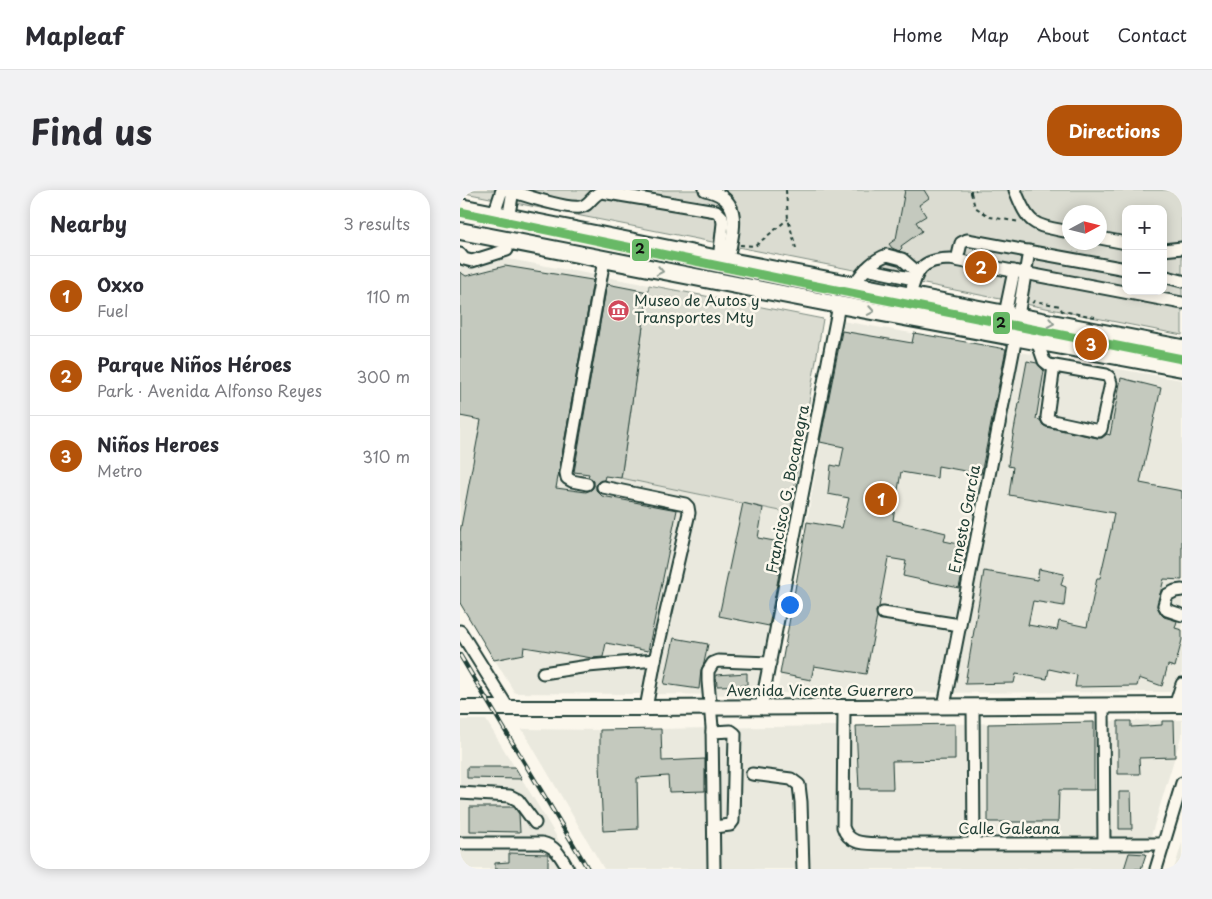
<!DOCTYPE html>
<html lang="en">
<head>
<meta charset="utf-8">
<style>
  :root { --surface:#fff; --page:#f2f2f3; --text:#2b2b33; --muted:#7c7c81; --line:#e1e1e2; --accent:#b45309 }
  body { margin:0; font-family:"Playpen Sans",sans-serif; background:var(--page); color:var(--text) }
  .controls { position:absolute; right:15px; top:15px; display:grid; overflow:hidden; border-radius:10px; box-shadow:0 2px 12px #0003 }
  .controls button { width:45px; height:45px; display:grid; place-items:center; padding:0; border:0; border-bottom:1px solid var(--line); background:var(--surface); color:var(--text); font:25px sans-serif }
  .compass { position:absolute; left:602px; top:15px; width:45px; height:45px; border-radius:50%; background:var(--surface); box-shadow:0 2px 12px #0003; rotate:83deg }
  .you { position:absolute; left:329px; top:414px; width:18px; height:18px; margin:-12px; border:4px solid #fff; border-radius:50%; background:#1a73e8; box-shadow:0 0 0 8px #1a73e833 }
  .badge { display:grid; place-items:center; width:32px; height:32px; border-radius:50%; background:var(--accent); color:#fff; font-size:16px; font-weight:700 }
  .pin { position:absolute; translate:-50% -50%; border:2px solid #fff; box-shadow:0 1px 5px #0006 }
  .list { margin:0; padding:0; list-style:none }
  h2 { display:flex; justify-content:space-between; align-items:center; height:65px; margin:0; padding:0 20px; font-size:21px }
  h2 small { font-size:16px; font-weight:400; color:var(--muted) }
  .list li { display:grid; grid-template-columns:32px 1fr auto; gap:15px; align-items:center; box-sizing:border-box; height:80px; padding:0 20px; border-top:1px solid var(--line) }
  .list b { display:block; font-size:19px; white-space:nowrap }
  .list p { margin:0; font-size:16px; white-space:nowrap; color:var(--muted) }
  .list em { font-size:16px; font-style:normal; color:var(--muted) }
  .map { position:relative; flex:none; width:722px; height:679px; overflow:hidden; border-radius:20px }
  header { display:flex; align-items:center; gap:30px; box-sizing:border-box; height:70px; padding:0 25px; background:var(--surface); border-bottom:1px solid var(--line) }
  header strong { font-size:24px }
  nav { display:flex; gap:28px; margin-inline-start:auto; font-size:18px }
  .intro { display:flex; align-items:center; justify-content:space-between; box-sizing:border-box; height:120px; padding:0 30px }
  h1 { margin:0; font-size:35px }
  .button { padding:12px 22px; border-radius:20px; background:var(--accent); color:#fff; font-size:18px; font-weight:700 }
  main { display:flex; gap:30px; padding:0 30px }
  aside { flex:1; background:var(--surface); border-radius:20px; box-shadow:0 2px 12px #0003 }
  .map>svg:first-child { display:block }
  .built { fill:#eae9de }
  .green { fill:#dbdcd1; stroke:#7d8c82; fill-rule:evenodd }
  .building { fill:#c4c9be; stroke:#1f3d34 }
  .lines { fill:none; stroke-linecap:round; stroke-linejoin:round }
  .minor-casing { stroke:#1f3d34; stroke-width:15 }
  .major-casing { stroke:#1f3d34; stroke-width:18 }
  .highway-casing { stroke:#1f3d34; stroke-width:20 }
  .path { stroke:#1f3d34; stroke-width:2; stroke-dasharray:4 4; stroke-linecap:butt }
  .minor { stroke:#fbf7ec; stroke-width:11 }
  .major { stroke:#fbf7ec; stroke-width:14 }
  .highway { stroke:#fbf7ec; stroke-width:16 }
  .rail-casing { stroke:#1f3d34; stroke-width:4.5 }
  .rail { stroke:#fbf7ec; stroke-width:2.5; stroke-dasharray:8; stroke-linecap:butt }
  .metro-1-casing { stroke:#fbf7ec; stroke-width:12 }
  .metro-1 { stroke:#67b966; stroke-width:9 }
  .oneway { stroke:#8d9a90 }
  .labels { text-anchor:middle; stroke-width:5; stroke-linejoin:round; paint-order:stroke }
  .poi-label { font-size:15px; fill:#1f3d34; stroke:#fbf7ec; text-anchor:start }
  .street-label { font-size:15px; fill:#1f3d34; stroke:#fbf7ec }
  .line-badge { stroke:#fbf7ec; stroke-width:2 }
  .pale-badge-label { font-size:14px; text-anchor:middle; font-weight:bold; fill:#111 }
</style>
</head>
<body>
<header>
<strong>Mapleaf</strong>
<nav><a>Home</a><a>Map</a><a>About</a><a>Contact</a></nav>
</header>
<div class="intro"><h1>Find us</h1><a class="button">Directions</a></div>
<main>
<aside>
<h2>Nearby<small>3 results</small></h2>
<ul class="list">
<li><span class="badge">1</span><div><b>Oxxo</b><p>Fuel</p></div><em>110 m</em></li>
<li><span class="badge">2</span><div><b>Parque Niños Héroes</b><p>Park · Avenida Alfonso Reyes</p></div><em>300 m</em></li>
<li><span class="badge">3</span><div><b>Niños Heroes</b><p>Metro</p></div><em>310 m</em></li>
</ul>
</aside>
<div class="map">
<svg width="722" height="679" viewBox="0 0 722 679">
  <rect width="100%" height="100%" fill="#fbf7ec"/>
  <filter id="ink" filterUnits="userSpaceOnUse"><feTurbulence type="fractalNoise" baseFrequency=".02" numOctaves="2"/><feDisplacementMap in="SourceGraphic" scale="10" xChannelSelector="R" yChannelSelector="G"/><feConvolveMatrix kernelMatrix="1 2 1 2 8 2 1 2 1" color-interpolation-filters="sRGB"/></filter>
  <g filter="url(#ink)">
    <g class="built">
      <path d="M0,60L189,95L161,288L330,323L298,505L55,503L0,413Z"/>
      <path d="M382,131L722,190V502L317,503Z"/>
      <path d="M0,530H26L94,642L114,679H0Z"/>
      <path d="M722,530V543L681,679H144L62,539L140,540Z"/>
      <path d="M722,653V679H714Z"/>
    </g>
    <g class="green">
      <path d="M0,0H722V145L0,2ZM666,19H703V101H666ZM610,22H640V52H610Z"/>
      <path d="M189,95L363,129L330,323L161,288Z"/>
    </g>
    <g class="building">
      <path d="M445,0H464L469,8L459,15L466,26L456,32L462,41L441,56L442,58L439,61L432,58L429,54L436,49Z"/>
      <path d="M45,76L132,90L133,91L96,298L126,302L132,299L134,296V291L128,287L129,284L114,282L147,94L188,102L161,288L145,286L144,290L138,292L136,296V300L142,306L217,320L188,461L146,453L143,467L132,468L64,457L63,464L34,470L0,413V342L21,230L0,226V82L6,86Z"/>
      <path d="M547,134L681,160L546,136Z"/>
      <path d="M382,141L452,153L454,143L546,159L521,284L478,276L477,288L441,282L433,330L486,343L484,351L508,356L499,398L443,386L446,371L428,368L419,417L416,421L417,427L406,484L354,476L351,490L320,484L347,332L382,338L389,308L368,304L371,275L380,277L384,257L360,252Z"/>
      <path d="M567,171L577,173L584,181L576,229L580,230L583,235L586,237L637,248H642L647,244L650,245L661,188L701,198L680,293L722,301V390L704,389L697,416L701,424L704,427L717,431L715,438L722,440V450L715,477L708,475L702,496L679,488L677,496L615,497L617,485L589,479L587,489L556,484L554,493L505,494L524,381L577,390L579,379L604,384L601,395L606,397L604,416L573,411L568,435L597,440L599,431L627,437L637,388H640L651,340L654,323L549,305L553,277L548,276L549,267Z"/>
      <path d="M283,313L303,318L298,348L325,353L309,436L259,426Z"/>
      <path d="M214,448L248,454L244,473L241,480L239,499L204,494Z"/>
      <path d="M287,483V495L257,496L256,485Z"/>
      <path d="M658,531H671V537L702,535V531H714L715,567L679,568L680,584H658Z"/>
      <path d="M634,532V600H599L598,632H528V534Z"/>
      <path d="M495,534V570L432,571L433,599H399L396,536Z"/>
      <path d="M201,539L202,571L245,569V601L209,602L208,586L177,588L178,639L143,641L140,575V540Z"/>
      <path d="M7,577H55L62,589L7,588Z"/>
      <path d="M659,602H671L672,639H659Z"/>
      <path d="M10,617H54L59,624L60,642L10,641Z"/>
      <path d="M49,663L88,664V679H35V673L49,672Z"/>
      <path d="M669,663L686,664L681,679H664Z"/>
    </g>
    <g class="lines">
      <defs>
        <g id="minor">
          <path d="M48,0C63,5 106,19 120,17C130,16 132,4 142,2L256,21L262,27L263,33L259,69"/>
          <path d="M245,0C285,8 273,40 268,70"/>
          <path d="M555,0C569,36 573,35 610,42"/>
          <path d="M37,15L42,0"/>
          <path d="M50,18L53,0"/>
          <path d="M640,48L666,53"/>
          <path d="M703,60L722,58"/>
          <path d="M0,64L4,69L12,71L47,60"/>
          <path d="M497,70L501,53L507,50L666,79"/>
          <path d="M406,79L454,89"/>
          <path d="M703,86L722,91"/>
          <path d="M394,95C402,82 413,70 427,65L442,69L457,82"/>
          <path d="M450,106C456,81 461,69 490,69L722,113"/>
          <path d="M545,124L554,81"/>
          <path d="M558,126L569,61"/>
          <path d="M577,151L584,171L589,175L646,185L649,187L651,193L641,239L639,241L588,230L587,227L594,176"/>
          <path d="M127,294L112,291L107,288L106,283L144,70"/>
          <path d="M143,297L225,314L228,317L229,323L195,470L186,518"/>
          <path d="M722,400L715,401L707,405L704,415L707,420L722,425"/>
          <path d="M423,423L500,435"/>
          <path d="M0,441L48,518"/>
          <path d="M83,483L128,476L195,470"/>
          <path d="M643,515L644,654"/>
          <path d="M484,516L556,147"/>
          <path d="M513,516L514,655"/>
          <path d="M715,516L722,494"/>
          <path d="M301,517L379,115"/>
          <path d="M384,517L383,637C389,656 407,653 424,654H703"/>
          <path d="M252,542L271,541L275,544L273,631L270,635L254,637"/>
          <path d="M292,584L331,589L339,595L341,612L343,679"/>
          <path d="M0,603L50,606L58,610L75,633"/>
          <path d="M0,653H82C96,656 101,667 108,679"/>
          <path d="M254,679L252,537L248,491V481L253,473L258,471L310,473"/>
          <path d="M696,679L722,593"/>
        </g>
        <path id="major" d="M0,518H186L722,515"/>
        <g id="highway">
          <path d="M0,17L259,69L722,158"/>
          <path d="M0,41L379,115L722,178"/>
        </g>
      </defs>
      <use href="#minor" class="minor-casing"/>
      <use href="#major" class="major-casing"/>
      <use href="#highway" class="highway-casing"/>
      <g class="path">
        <path d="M326,0L328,29L337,62"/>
        <path d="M511,0V3L516,0"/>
        <path d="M511,3L515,17L530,27L560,32"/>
        <path d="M280,55L295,56L328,29"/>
        <path d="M572,113L575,111L600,116L602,121L635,127V129"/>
      </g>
      <use href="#minor" class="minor"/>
      <use href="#major" class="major"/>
      <use href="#highway" class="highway"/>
      <defs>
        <path id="rail" d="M0,465L128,679"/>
      </defs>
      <use href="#rail" class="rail-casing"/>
      <use href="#rail" class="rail"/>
      <defs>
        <path id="metro-1" d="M0,22L336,92L722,169"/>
      </defs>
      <use href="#metro-1" class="metro-1-casing"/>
      <use href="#metro-1" class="metro-1"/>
    </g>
    <defs><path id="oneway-chevron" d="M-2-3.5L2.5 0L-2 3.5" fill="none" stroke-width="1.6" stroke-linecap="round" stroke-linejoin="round" transform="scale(1.25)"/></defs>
    <g class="oneway">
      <use href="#oneway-chevron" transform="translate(200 81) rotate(11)"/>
      <use href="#oneway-chevron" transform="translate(411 121) rotate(10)"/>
      <use href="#oneway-chevron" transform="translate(591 133) rotate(11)"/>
    </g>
  </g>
  <defs>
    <symbol id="museum-disc" viewBox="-11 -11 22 22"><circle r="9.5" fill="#d1495b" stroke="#fbf7ec"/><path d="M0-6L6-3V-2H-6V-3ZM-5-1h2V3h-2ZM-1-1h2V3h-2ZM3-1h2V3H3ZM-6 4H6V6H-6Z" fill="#fff"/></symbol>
  </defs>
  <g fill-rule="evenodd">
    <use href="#museum-disc" x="146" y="108" width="25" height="25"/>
  </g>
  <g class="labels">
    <g class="poi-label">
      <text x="174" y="116">Museo de Autos y<tspan x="174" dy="17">Transportes Mty</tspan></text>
    </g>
    <g class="street-label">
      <text transform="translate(328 299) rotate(-79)" y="5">Francisco G. Bocanegra</text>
      <text transform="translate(505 329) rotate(-79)" y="5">Ernesto García</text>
      <text x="360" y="506">Avenida Vicente Guerrero</text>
      <text x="549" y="644">Calle Galeana</text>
    </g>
  </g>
  <g class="line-badge">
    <rect x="171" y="48" width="19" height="24" rx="5" fill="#67b966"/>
    <rect x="532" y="121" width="19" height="24" rx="5" fill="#67b966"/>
  </g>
  <g class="pale-badge-label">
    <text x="180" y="64">2</text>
    <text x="541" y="138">2</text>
  </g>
</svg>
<div class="controls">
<button>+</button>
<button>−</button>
</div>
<svg class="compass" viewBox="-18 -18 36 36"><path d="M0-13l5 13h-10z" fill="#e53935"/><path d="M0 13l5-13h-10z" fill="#7c7c81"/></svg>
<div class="you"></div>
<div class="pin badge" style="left:421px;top:309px">1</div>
<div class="pin badge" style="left:521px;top:77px">2</div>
<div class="pin badge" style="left:631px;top:154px">3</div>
</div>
</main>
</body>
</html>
